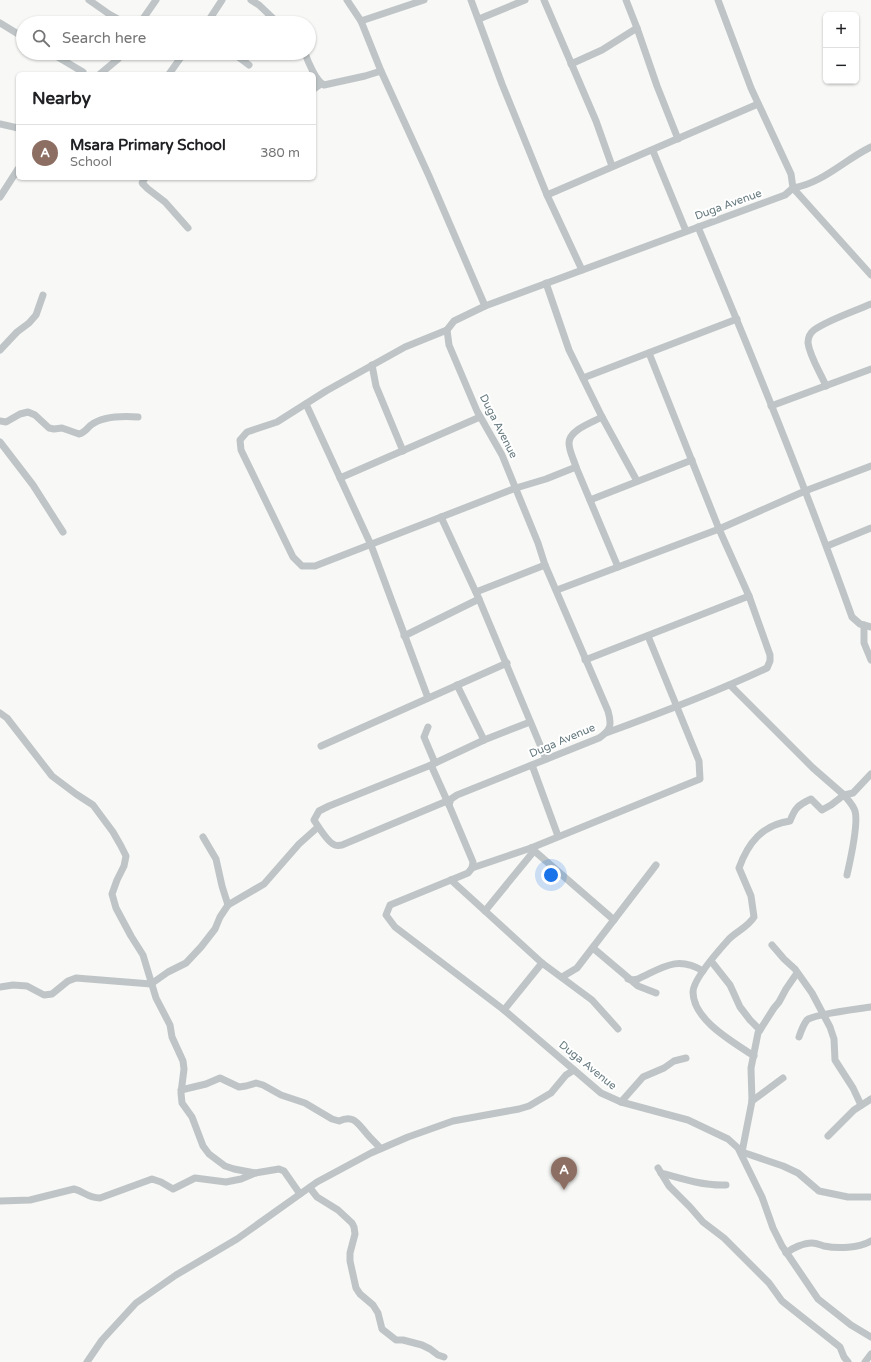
<!DOCTYPE html>
<html lang="en">
<head>
<meta charset="utf-8">
<style>
  :root { --surface:#fff; --page:#f6f6f6; --text:#202124; --muted:#757577; --line:#e0e0e0; --accent:#111827 }
  body { margin:0; font-family:"Varela Round",sans-serif; background:var(--page); color:var(--text) }
  .controls { position:absolute; right:12px; top:12px; display:grid; overflow:hidden; border-radius:6px; box-shadow:0 1px 3px #0004 }
  .controls button { width:36px; height:36px; display:grid; place-items:center; padding:0; border:0; border-bottom:1px solid var(--line); background:var(--surface); color:var(--text); font:20px sans-serif }
  .you { position:absolute; left:551px; top:875px; width:14px; height:14px; margin:-10px; border:3px solid #fff; border-radius:50%; background:#1a73e8; box-shadow:0 0 0 6px #1a73e833 }
  .badge { display:grid; place-items:center; width:26px; height:26px; border-radius:50%; background:var(--accent); color:#fff; font-size:13px; font-weight:700 }
  .pin { position:absolute; translate:-50% -33px; filter:drop-shadow(0 1px 2px #0008) }
  .pin::after { content:''; position:absolute; top:21px; width:14px; height:12px; background:inherit; clip-path:polygon(0 0,100% 0,50% 100%) }
  .list { margin:0; padding:0; list-style:none }
  h2 { display:flex; justify-content:space-between; align-items:center; height:52px; margin:0; padding:0 16px; font-size:17px }
  h2 small { font-size:13px; font-weight:400; color:var(--muted) }
  .list li { display:grid; grid-template-columns:26px 1fr auto; gap:12px; align-items:center; box-sizing:border-box; height:56px; padding:0 16px; border-top:1px solid var(--line) }
  .list b { display:block; font-size:15px; white-space:nowrap }
  .list p { margin:0; font-size:13px; white-space:nowrap; color:var(--muted) }
  .list em { font-size:13px; font-style:normal; color:var(--muted) }
  .icon { flex:none; width:22px; height:22px; fill:none; stroke:currentColor; stroke-width:2; stroke-linecap:round; stroke-linejoin:round }
  .map { position:relative; flex:none; width:871px; height:1362px; overflow:hidden }
  .search { position:absolute; background:var(--surface); box-shadow:0 1px 3px #0004; left:16px; top:16px; width:300px; height:44px; display:flex; align-items:center; gap:10px; box-sizing:border-box; padding:0 14px; border-radius:22px; color:var(--muted); font-size:15px }
  .panel { position:absolute; background:var(--surface); box-shadow:0 1px 3px #0004; left:16px; top:72px; width:300px; height:108px; border-radius:6px }
  .map>svg:first-child { display:block }
  .lines { fill:none; stroke-linecap:round; stroke-linejoin:round }
  .minor { stroke:#bfc5c7; stroke-width:7 }
  .labels { text-anchor:middle; stroke-width:4; stroke-linejoin:round; paint-order:stroke }
  .street-label { font-size:11px; fill:#65797f; stroke:#fff }
</style>
</head>
<body>
<div class="map">
<svg width="871" height="1362" viewBox="0 0 871 1362">
  <rect width="100%" height="100%" fill="#f8f8f6"/>
  <g class="lines">
    <g class="minor">
      <path d="M89,0L109,14L125,23"/>
      <path d="M251,0L259,5L278,23"/>
      <path d="M347,0L361,21L424,0"/>
      <path d="M471,0L502,84L547,195L582,270"/>
      <path d="M544,0L596,121L612,166"/>
      <path d="M626,0L637,28L657,86L678,139"/>
      <path d="M718,0L751,88L791,174L793,188L785,195L485,306L454,321L447,330L449,345L477,411L502,455L538,543L545,565L608,711C612,725 611,730 599,738L457,795L451,799L449,805L473,862L472,868L468,873L390,905L386,915L395,927L504,1010L601,1093L621,1102L688,1120L728,1139L738,1148L762,1197L773,1228L782,1246L818,1299L851,1325L871,1337"/>
      <path d="M479,19L525,0"/>
      <path d="M361,21L381,71L429,176L485,306"/>
      <path d="M0,23L23,37"/>
      <path d="M140,23L156,0"/>
      <path d="M207,23L222,0"/>
      <path d="M51,53L83,72"/>
      <path d="M233,53L249,65"/>
      <path d="M305,53C308,62 316,81 324,85L365,76L381,71"/>
      <path d="M571,64L602,50L637,28"/>
      <path d="M100,74L118,59L122,53"/>
      <path d="M169,74L184,53"/>
      <path d="M314,89L321,84"/>
      <path d="M0,124L18,128"/>
      <path d="M653,151L686,231"/>
      <path d="M145,178L142,183L148,189L165,202L188,228"/>
      <path d="M793,188L871,275"/>
      <path d="M793,188C823,183 844,160 871,147"/>
      <path d="M547,195L758,104"/>
      <path d="M0,197L18,169"/>
      <path d="M698,227C752,355 805,485 852,617L860,624L871,627"/>
      <path d="M546,283L569,350L602,417L637,481"/>
      <path d="M447,330L405,347L326,391L277,422L247,432L240,440L241,450L293,557L302,566H315L516,488L546,479L576,467C574,460 569,451 569,443C569,430 593,422 602,417"/>
      <path d="M0,350L17,332L29,323L36,315L43,295"/>
      <path d="M372,365L376,386L403,451"/>
      <path d="M583,378L737,319"/>
      <path d="M826,386C820,372 810,357 808,343C808,337 810,333 814,330C828,320 855,311 871,304"/>
      <path d="M306,404L371,545L428,698"/>
      <path d="M771,406L871,369"/>
      <path d="M0,421L6,422L20,414L28,412L35,415L49,428L54,429L62,428L79,434C85,433 87,428 91,425C103,416 124,416 138,417"/>
      <path d="M0,442L33,485L63,532"/>
      <path d="M576,467L618,567"/>
      <path d="M340,478L480,417"/>
      <path d="M590,500L692,460"/>
      <path d="M441,517L479,599L546,759"/>
      <path d="M827,546L871,528"/>
      <path d="M557,590L719,529L805,491L871,466"/>
      <path d="M476,592L545,565"/>
      <path d="M864,625V643L871,660"/>
      <path d="M404,636L479,599"/>
      <path d="M585,660L749,596"/>
      <path d="M457,685L484,740"/>
      <path d="M730,685L813,768L844,795L853,793L871,774"/>
      <path d="M0,713L7,718L52,776L76,794L93,805L113,832L121,846L126,856L124,866L117,880L112,894L116,908L131,936L143,955L156,998L170,1025L172,1037L183,1061L184,1069L181,1093L182,1103L192,1117L203,1146L209,1154L225,1166L234,1169L255,1173"/>
      <path d="M428,727L424,737L435,763"/>
      <path d="M606,733C661,713 714,693 767,668L770,661V655L749,596L719,529L649,353"/>
      <path d="M321,746L507,663"/>
      <path d="M431,765L449,805"/>
      <path d="M532,765L558,836"/>
      <path d="M447,801L342,845C340,845 338,846 335,845C328,843 318,826 314,820L319,811L329,806L431,765L484,740L530,722"/>
      <path d="M203,837L216,859L222,886L228,905"/>
      <path d="M531,848L614,920"/>
      <path d="M472,868L531,848L700,779L699,761L648,636"/>
      <path d="M451,880L542,963L592,1000L618,1029"/>
      <path d="M485,911L534,851"/>
      <path d="M772,945L784,959L795,969L812,993L830,1027L834,1039L835,1060L853,1088L861,1105"/>
      <path d="M593,948L638,986L656,993"/>
      <path d="M711,961L730,985L740,1007L750,1020L760,1030"/>
      <path d="M562,977L577,968L656,865"/>
      <path d="M628,979L633,980L638,979C662,968 677,955 703,971"/>
      <path d="M0,987L13,985L27,986L44,995L52,994L68,981L76,978L151,984L168,972L186,963L201,947L215,929L220,917L228,905L264,884L299,844L318,827"/>
      <path d="M504,1010L542,963"/>
      <path d="M799,1037C801,1031 803,1025 807,1020C814,1014 859,1009 871,1007"/>
      <path d="M754,1056C733,1042 693,1020 693,992C693,979 720,949 729,939C737,931 748,927 754,917L751,896L739,868C748,843 762,825 790,821C795,808 798,805 811,799L822,810L831,805L844,795C848,800 853,805 855,811C859,824 850,861 847,875"/>
      <path d="M181,1090L206,1084L220,1078L239,1087L246,1086L256,1083L263,1085L281,1095L305,1103L332,1119L339,1121C354,1114 358,1124 367,1134C371,1139 376,1143 380,1148"/>
      <path d="M752,1101L783,1078"/>
      <path d="M621,1102L643,1077L664,1068L674,1061L686,1058"/>
      <path d="M828,1136L854,1110L871,1099"/>
      <path d="M739,1149L742,1152L783,1166L798,1173L819,1191L848,1197H871"/>
      <path d="M742,1152L752,1101L751,1068L758,1033L774,1008L779,1002L786,989L797,973"/>
      <path d="M658,1168L669,1186L690,1207L703,1222L724,1238L769,1283L782,1301L840,1347L844,1357L848,1362"/>
      <path d="M661,1173C682,1179 705,1186 726,1185"/>
      <path d="M310,1188L317,1197L338,1210L352,1223L354,1227L355,1234L350,1253V1261L356,1288L360,1294L373,1305L378,1313L382,1329L396,1340H403L422,1345L430,1349L438,1355L444,1357"/>
      <path d="M0,1201L30,1200L74,1189C85,1192 88,1198 100,1198L152,1179L161,1182L173,1189L195,1178L226,1182L241,1179L255,1173L279,1169L284,1171L300,1194"/>
      <path d="M786,1253C792,1248 804,1243 812,1243C817,1243 820,1245 824,1246C838,1249 859,1248 871,1241"/>
      <path d="M87,1362L102,1340L136,1303L176,1275L237,1239L317,1182L371,1153L408,1137L453,1121L519,1109L529,1106L551,1093L566,1075L574,1070"/>
      <path d="M865,1362L871,1354"/>
    </g>
  </g>
  <g class="labels">
    <g class="street-label">
      <text transform="translate(728 204) rotate(-20)" y="4">Duga Avenue</text>
      <text transform="translate(499 426) rotate(63)" y="4">Duga Avenue</text>
      <text transform="translate(562 740) rotate(-23)" y="4">Duga Avenue</text>
      <text transform="translate(588 1065) rotate(39)" y="4">Duga Avenue</text>
    </g>
  </g>
</svg>
<div class="controls">
<button>+</button>
<button>−</button>
</div>
<div class="you"></div>
<div class="pin badge" style="left:564px;top:1190px;background:#8d6e63">A</div>
<div class="search"><svg class="icon" aria-label="search" viewBox="0 0 24 24"><circle cx="10" cy="10" r="6"/><path d="M15 15l6 6"/></svg>Search here</div>
<section class="panel">
<h2>Nearby<small></small></h2>
<ul class="list">
<li><span class="badge" style="background:#8d6e63">A</span><div><b>Msara Primary School</b><p>School</p></div><em>380 m</em></li>
</ul>
</section>
</div>
</body>
</html>
